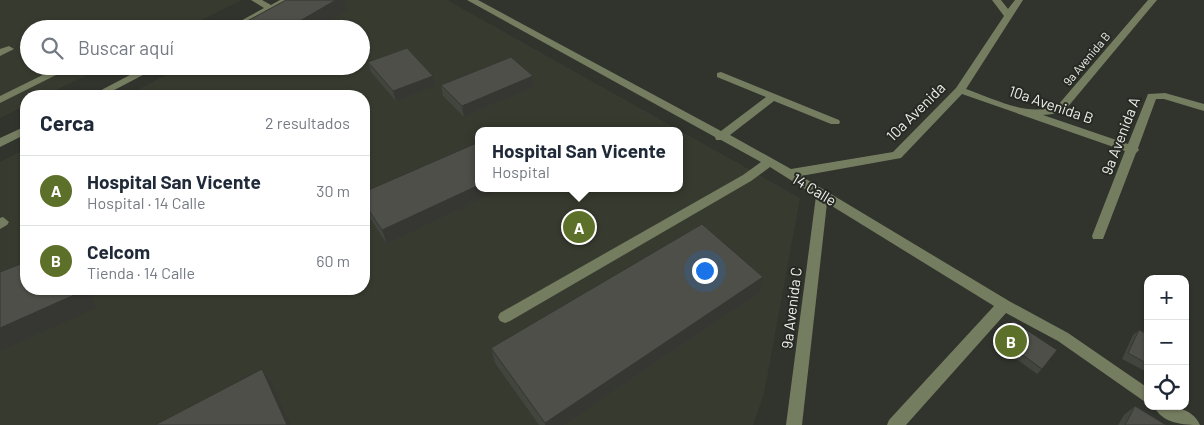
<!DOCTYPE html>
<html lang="es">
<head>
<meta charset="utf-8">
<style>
  :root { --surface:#fff; --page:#f6f6f7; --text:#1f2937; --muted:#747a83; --line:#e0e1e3; --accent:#5d702a }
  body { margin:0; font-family:Barlow,sans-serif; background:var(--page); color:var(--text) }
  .controls { position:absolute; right:15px; bottom:15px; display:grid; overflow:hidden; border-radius:10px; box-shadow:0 1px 4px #0004 }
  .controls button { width:45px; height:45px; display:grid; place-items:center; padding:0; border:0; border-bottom:1px solid var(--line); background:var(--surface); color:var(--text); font:25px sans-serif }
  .you { position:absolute; left:704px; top:270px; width:18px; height:18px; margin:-12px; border:4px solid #fff; border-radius:50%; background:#1a73e8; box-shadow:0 0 0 8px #1a73e833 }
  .badge { display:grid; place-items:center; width:32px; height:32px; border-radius:50%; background:var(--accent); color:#fff; font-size:16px; font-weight:700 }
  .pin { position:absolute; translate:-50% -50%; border:2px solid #fff; box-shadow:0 1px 5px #0006 }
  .popup { position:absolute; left:475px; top:127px; width:208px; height:65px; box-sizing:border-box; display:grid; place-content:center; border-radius:10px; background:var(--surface); filter:drop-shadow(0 1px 4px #0005); font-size:16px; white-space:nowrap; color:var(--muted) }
  .popup b { font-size:19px; color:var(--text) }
  .popup::after { content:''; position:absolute; left:50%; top:100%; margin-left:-10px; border:10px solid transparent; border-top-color:var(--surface) }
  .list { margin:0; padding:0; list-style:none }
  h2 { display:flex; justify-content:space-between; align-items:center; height:65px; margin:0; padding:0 20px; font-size:21px }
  h2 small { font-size:16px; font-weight:400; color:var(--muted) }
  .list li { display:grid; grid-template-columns:32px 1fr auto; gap:15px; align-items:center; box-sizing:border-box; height:70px; padding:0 20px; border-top:1px solid var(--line) }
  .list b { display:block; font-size:19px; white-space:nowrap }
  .list p { margin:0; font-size:16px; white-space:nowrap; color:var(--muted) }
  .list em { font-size:16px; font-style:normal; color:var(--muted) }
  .icon { flex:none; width:28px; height:28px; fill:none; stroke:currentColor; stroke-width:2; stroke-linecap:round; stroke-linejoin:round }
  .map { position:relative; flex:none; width:1204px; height:425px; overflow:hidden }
  .search { position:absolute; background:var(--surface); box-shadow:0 1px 4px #0004; left:20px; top:20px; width:350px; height:55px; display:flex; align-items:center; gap:12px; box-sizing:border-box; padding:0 18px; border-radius:28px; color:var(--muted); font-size:19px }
  .panel { position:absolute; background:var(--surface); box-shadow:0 1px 4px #0004; left:20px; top:90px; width:350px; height:205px; border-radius:20px }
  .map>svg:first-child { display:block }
  .built { fill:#373b2f; fill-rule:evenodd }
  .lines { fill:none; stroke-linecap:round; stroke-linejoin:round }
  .minor { fill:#757d60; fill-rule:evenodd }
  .wall { fill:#42443e }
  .shaded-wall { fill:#363732 }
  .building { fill:#4d4f48; stroke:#363732 }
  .labels { text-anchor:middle; stroke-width:4; stroke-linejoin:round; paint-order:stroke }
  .far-street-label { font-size:12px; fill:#eeefeb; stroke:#272923 }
  .street-label { font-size:15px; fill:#eeefeb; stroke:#272923 }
</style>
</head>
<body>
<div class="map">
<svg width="1204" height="425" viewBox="0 0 1204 425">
  <rect width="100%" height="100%" fill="#31332d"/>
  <g class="built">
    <path d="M0,0H242L183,29H29V66H106L44,96H26V105L0,118Z"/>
    <path d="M311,0H447L800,198L764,394L753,425H0V162L26,149V289H364V96H126L183,66H361V29H254ZM479,131H679V188H479Z"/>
  </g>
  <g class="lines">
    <g class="minor">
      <path d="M251,0H262L271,5L280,0H291L238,29H226L264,8Z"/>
      <path d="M467,0H478L721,131L766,97L717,77V73L721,72L839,120L840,122L839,124H831L774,101L730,135L791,169L893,152L956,88L1004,16L992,0H1001L1008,9L1015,0H1023L966,89C995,99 1029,118 1058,105L1148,0H1157L1066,109L1053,114L1043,115L1128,144L1148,94L1165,93L1204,104V111L1164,99H1156L1138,148L1139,150L1136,153L1103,239H1093L1092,236L1125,151L962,94L901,158L801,176L1009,301L1068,333L1148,388V404L1058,341L1006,313L906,425H887L889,420L994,306L827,203L802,425H786L816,196L770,167L751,181L510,321L505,323L500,321L498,317L500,313L743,175L761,162L721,140H716L715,137Z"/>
      <path d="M9,46L14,49L0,56V49Z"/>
      <path d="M61,66H74L0,103V96Z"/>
      <path d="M147,66H160L103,96H90Z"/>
      <path d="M26,126V134L0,147V138Z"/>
      <path d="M3,217L9,222L7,225L0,229V218Z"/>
      <path d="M1154,406C1171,406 1192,407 1200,425C1184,425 1162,424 1154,406Z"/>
    </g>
  </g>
  <g class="wall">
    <path d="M368,62L433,76L436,86L396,101L371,72Z"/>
    <path d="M441,85L534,87L464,117L443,96Z"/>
    <path d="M479,188H504L387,244L364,209V192Z"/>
    <path d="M759,293L564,425H539L495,363L491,348Z"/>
    <path d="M1139,330L1148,334V369L1145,371L1122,359L1133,335Z"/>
    <path d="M998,337L1042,369L1037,374L993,342Z"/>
    <path d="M1135,406L1166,425H1118L1124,415Z"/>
  </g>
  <g class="shaded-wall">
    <path d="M336,0H344L347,10L314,29H286Z"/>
    <path d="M433,76L436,86L396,101L393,91Z"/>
    <path d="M533,76L534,87L464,117L462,106Z"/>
    <path d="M479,185V188H504L387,244L382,230Z"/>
    <path d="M763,277L759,293L564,425H545V423Z"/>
    <path d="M80,289H91L96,308L0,351V328Z"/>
    <path d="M262,369L271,381L291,425H287Z"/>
  </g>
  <g class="building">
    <path d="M286,0H336L286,29H245L238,26Z"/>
    <path d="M407,48L433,76L393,91L368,62Z"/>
    <path d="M511,57L533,76L462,106L441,85Z"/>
    <path d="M479,142V185L382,230L364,203V192Z"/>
    <path d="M702,224L763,277L545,423L491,348Z"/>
    <path d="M26,262V289H80L81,292L0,328V272Z"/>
    <path d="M1013,321L1057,350L1042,369L998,337Z"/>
    <path d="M1139,330L1148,334V364L1128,353Z"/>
    <path d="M262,369L287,425H155Z"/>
    <path d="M1135,406L1166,425H1125Z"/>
  </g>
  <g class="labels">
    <g class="far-street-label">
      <text transform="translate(1087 59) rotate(-50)" y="4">9a Avenida B</text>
    </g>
    <g class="street-label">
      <text transform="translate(1051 105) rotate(19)" y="5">10a Avenida B</text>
      <text transform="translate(916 112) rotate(-45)" y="5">10a Avenida</text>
      <text transform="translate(1121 136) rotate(-69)" y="5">9a Avenida A</text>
      <text transform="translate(814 190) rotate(31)" y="5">14 Calle</text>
      <text transform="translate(792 308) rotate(-83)" y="5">9a Avenida C</text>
    </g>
  </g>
</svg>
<div class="controls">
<button>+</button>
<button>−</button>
<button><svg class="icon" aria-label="locate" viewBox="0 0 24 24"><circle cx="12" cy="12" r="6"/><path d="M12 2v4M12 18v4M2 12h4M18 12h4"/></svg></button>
</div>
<div class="you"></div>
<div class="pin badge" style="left:579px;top:227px">A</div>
<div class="popup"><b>Hospital San Vicente</b>Hospital</div>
<div class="pin badge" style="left:1011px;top:341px">B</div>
<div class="search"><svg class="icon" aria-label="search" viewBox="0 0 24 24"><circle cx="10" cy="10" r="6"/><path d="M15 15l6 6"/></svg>Buscar aquí</div>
<section class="panel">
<h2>Cerca<small>2 resultados</small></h2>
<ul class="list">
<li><span class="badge">A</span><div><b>Hospital San Vicente</b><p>Hospital · 14 Calle</p></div><em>30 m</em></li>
<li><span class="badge">B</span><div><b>Celcom</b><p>Tienda · 14 Calle</p></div><em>60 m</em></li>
</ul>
</section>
</div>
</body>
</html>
